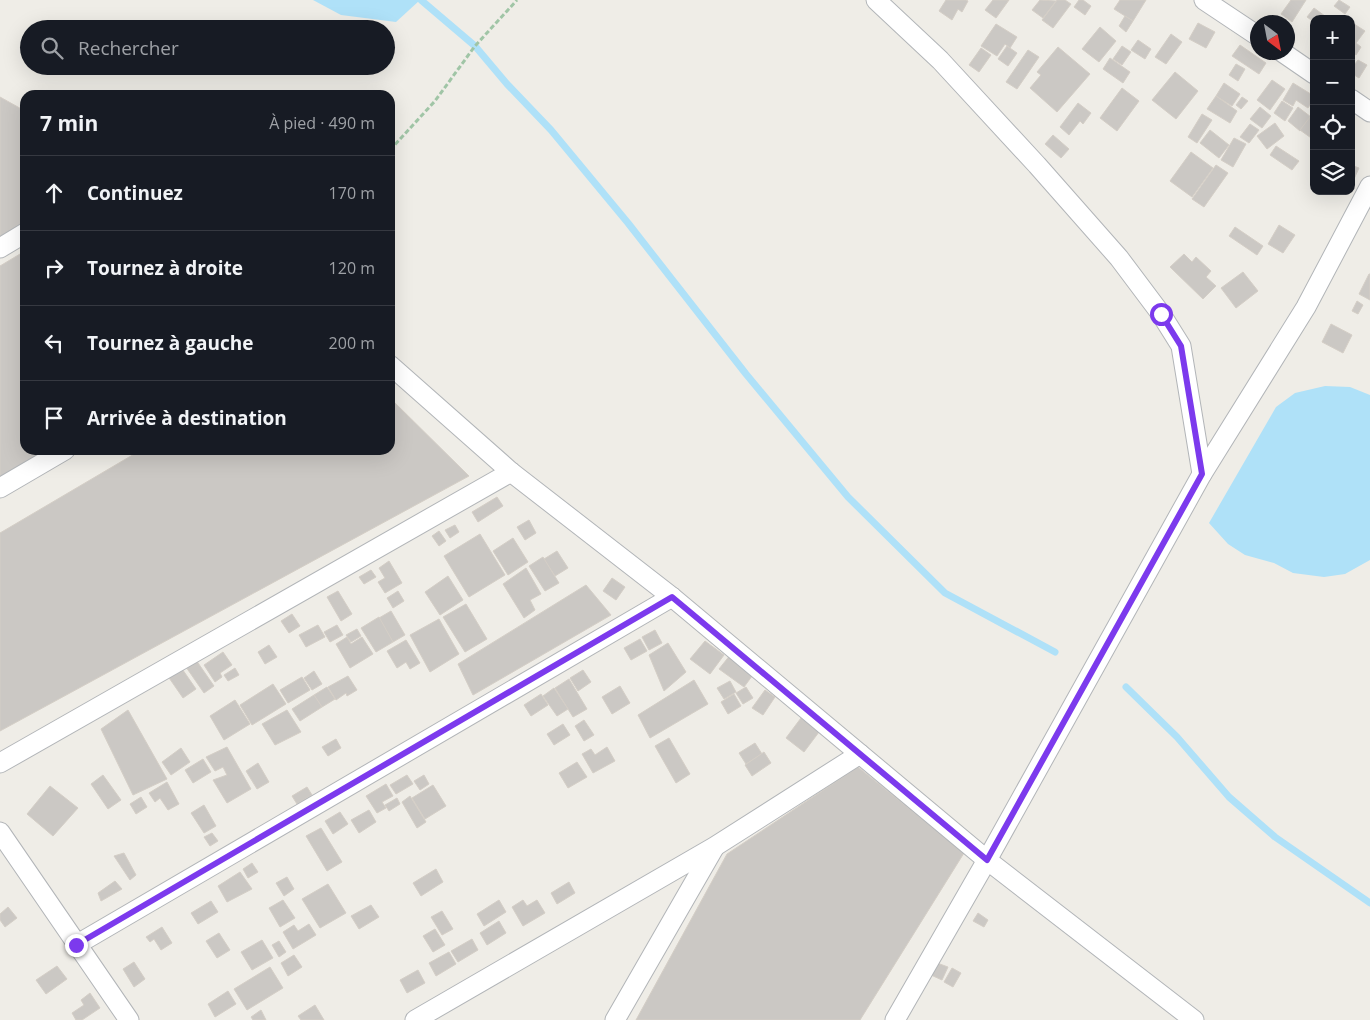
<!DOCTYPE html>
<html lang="fr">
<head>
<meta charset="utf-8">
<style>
  :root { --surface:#171b24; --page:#20242c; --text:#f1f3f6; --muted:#9ea1a6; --line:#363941 }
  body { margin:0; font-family:"Open Sans",sans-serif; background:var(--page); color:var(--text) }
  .controls { position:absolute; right:15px; top:15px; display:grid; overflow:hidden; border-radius:10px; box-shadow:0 5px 20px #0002 }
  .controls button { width:45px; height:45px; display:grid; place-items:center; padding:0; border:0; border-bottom:1px solid var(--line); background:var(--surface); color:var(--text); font:25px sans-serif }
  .compass { position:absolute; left:1250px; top:15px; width:45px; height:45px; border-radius:50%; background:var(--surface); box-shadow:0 5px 20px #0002; rotate:148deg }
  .stop { position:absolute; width:15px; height:15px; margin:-11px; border:4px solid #7c3aed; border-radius:50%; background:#fff }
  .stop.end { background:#7c3aed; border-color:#fff; box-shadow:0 1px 5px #0008 }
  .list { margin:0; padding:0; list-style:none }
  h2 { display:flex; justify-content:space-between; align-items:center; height:65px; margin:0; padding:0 20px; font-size:21px }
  h2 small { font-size:16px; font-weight:400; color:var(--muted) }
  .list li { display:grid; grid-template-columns:32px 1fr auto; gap:15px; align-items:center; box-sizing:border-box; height:75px; padding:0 20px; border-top:1px solid var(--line) }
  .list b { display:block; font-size:19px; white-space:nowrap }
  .list em { font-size:16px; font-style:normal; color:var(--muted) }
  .icon { flex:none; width:28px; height:28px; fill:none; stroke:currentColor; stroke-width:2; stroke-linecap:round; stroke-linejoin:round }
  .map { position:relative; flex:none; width:1370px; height:1020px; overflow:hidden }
  .search { position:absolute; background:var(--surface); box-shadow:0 5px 20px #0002; left:20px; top:20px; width:375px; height:55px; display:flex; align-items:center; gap:12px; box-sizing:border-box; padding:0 18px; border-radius:28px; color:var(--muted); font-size:19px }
  .panel { position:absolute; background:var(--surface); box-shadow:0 5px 20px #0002; left:20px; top:90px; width:375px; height:365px; border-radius:15px }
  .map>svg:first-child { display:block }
  .water { fill:#afe1f8 }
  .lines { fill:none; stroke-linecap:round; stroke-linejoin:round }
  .stream { stroke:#afe1f8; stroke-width:7 }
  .building { fill:#cbc8c4; stroke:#d4cec6 }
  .street-casing { stroke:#b2b5b8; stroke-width:21 }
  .path { stroke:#a0c5a6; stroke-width:3; stroke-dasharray:5 2.5; stroke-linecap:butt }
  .street { stroke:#fff; stroke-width:19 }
  .route { stroke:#7c3aed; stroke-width:6 }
</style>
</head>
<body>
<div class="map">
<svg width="1370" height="1020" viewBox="0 0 1370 1020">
  <rect width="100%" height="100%" fill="#efede7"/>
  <g class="water">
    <path d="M313,0H420L396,22L341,15Z"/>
    <path d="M1325,386L1350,387L1370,395V560L1345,574L1324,577L1293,573L1274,563L1245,555L1228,544L1209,523L1276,407L1295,393Z"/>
  </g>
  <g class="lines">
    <g class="stream">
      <path d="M421,0L475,46L507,84L551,130L628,223L746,374L848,497L945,593L1055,652"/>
      <path d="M1126,687L1177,737L1229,797L1275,837L1370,903"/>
    </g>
  </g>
  <g class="building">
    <path d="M946,0H966L968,1L962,12L958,9L952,20L939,11Z"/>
    <path d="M993,0H1009L996,18L985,10Z"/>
    <path d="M1040,0L1056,1L1043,18L1032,10Z"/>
    <path d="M1057,0H1065L1071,4L1053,28L1042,20Z"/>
    <path d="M1079,0H1083L1091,6L1085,15L1074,7Z"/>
    <path d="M1120,0H1146L1133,21L1114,9Z"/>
    <path d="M1291,0H1306L1292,22L1281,14Z"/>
    <path d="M1339,0L1350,7L1345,14L1334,6Z"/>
    <path d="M1314,8L1329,19H1314V22L1307,17Z"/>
    <path d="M1125,16L1133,21L1126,32L1119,26Z"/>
    <path d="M1351,22L1365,31L1356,43L1361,47L1356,55L1351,51Z"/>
    <path d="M1198,23L1215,32L1206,48L1189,39Z"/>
    <path d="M996,24L1017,37L1010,48L1005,44L997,56L981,46Z"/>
    <path d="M1100,27L1116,41L1099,62L1082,49Z"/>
    <path d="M1171,34L1182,42L1166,64L1155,57Z"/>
    <path d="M1138,40L1151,49L1145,59L1131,50Z"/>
    <path d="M1240,45L1266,63L1259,74L1232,56Z"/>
    <path d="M1007,46L1017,53L1008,66L998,59Z"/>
    <path d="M1122,46L1131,52L1122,65L1113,59Z"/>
    <path d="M1058,47L1090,74L1057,112L1030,88L1041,75L1037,72Z"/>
    <path d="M981,48L991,55L979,72L969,65Z"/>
    <path d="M1028,50L1039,57L1017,89L1006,82Z"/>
    <path d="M1110,58L1130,72L1123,83L1103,69Z"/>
    <path d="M1358,60L1367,65L1359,78L1351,73V69Z"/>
    <path d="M1236,64L1245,69L1238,81L1229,75Z"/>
    <path d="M1175,72L1198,91L1176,119L1152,100Z"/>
    <path d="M1272,80L1285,89L1270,110L1257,100Z"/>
    <path d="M1224,83L1240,94L1232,106L1216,96Z"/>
    <path d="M1293,83L1314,96V99L1308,108L1296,100L1293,106L1283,100Z"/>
    <path d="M1122,88L1139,101L1117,131L1100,118Z"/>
    <path d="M1216,96L1237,111L1230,123L1207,109Z"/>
    <path d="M0,97L25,111V225L0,240Z"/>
    <path d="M1242,97L1248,101L1241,109L1236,105Z"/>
    <path d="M1282,101L1293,108L1285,121L1274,113Z"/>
    <path d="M1078,103L1091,113L1083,124L1080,121L1069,135L1060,127Z"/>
    <path d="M1260,107L1271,116L1262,128L1250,119Z"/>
    <path d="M1298,107L1311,117L1300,131L1288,121Z"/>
    <path d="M1202,114L1212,120L1197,143L1188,137Z"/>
    <path d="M1310,117L1314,120V140L1300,130Z"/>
    <path d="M1275,123L1284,136L1267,149L1257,136Z"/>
    <path d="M1250,124L1259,130L1249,143L1240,137Z"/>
    <path d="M1210,130L1229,145L1219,158L1200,143Z"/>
    <path d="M1053,135L1069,149L1061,158L1045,144Z"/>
    <path d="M1234,138L1246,144L1233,167L1221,160Z"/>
    <path d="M1276,146L1299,161L1292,170L1270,155Z"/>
    <path d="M1191,152L1213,168L1192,197L1170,181Z"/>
    <path d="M1216,165L1228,173L1204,207L1192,199Z"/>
    <path d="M1351,165L1359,168L1354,179L1351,178Z"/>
    <path d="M1279,225L1295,235L1283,253L1268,244Z"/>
    <path d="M1235,227L1263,246L1257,255L1229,236Z"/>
    <path d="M25,251V450H54L0,482V266Z"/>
    <path d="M1184,254L1192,262L1196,257L1211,271L1206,277L1216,286L1203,299L1170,267Z"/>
    <path d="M1243,272L1258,291L1236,308L1221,288Z"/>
    <path d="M1369,274H1370V300L1359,294Z"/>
    <path d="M1357,301L1363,305L1358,314L1352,311Z"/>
    <path d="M1331,324L1352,335L1343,353L1322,342Z"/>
    <path d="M390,398L469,476L0,731V533L141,450H390Z"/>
    <path d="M497,497L503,506L478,522L472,512Z"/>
    <path d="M529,520L536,533L525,540L517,527Z"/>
    <path d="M455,525L459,532L450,538L445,530Z"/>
    <path d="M439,531L446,541L439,546L432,536Z"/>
    <path d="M480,534L505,575L469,597L444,556Z"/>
    <path d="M513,538L528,562L508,575L493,551Z"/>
    <path d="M557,551L568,568L555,576L544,559Z"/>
    <path d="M543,557L559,583L545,591L529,566Z"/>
    <path d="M389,561L402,583L385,593L378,582L385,578L379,568Z"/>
    <path d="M526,568L541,594L530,600L535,610L524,618L503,584Z"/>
    <path d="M371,570L376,577L364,584L359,577Z"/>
    <path d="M448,576L463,600L440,615L425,592Z"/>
    <path d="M612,578L625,587L616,600L603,591Z"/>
    <path d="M586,585L611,615L473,695L458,664Z"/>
    <path d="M338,591L352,614L341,621L327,597Z"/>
    <path d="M398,591L404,601L393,608L387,598Z"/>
    <path d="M466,604L487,639L465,652L443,617Z"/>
    <path d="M391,611L405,635L393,642L379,618Z"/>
    <path d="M292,614L300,626L289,633L281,621Z"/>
    <path d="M379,617L393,642L376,652L361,628Z"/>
    <path d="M439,619L459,654L430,672L410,635Z"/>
    <path d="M318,625L325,637L306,647L299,635Z"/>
    <path d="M337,625L343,635L330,642L324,632Z"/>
    <path d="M357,629L361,636L351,642L346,635Z"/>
    <path d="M655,630L662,643L649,650L642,637Z"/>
    <path d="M347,637L351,644L362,637L373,654L350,668L336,644Z"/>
    <path d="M640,639L647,651L631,660L624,648Z"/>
    <path d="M406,640L420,663L410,669L406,662L397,668L387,651Z"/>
    <path d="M705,641L724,655L710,674L690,659Z"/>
    <path d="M668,643L686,672L664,691L649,655Z"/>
    <path d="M269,645L277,657L265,664L258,652Z"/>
    <path d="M223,652L232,665L220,673L222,677L215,682L204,665Z"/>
    <path d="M731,654L755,672L744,687L719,669Z"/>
    <path d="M196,660L214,686L204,693L186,667Z"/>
    <path d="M178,663L196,689L183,698L165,672Z"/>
    <path d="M235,668L239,675L228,681L224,675Z"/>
    <path d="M583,670L591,682L578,691L570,678Z"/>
    <path d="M314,671L322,684L312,690L304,678Z"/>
    <path d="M348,676L357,690L347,696L346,693L336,700L328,687Z"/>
    <path d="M302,677L310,690L288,703L280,690Z"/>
    <path d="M569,679L587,709L573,717L555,688Z"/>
    <path d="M694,680L708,704L650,738L638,715Z"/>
    <path d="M730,681L736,692L724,699L717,688Z"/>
    <path d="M273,684L286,704L252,725L240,705Z"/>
    <path d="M620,686L630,703L612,714L602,697Z"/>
    <path d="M327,687L335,699L322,707L314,695Z"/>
    <path d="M746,687L753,698L743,704L736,693Z"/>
    <path d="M554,688L568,709L557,716L543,696Z"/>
    <path d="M765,690L775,697L763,715L752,708Z"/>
    <path d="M541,694L548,705L531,716L524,705Z"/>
    <path d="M734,694L741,706L728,714L721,702Z"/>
    <path d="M314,695L322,707L300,721L292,709Z"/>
    <path d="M235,700L250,724L224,740L210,716Z"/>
    <path d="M128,710L167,779L133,795L101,729Z"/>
    <path d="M287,710L301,732L275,745L262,724Z"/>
    <path d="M801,718L819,732L804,752L786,738Z"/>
    <path d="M584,720L594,735L584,741L575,726Z"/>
    <path d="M563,724L570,735L554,745L547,734Z"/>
    <path d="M669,738L690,774L676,783L655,746Z"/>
    <path d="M336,739L341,748L328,756L322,747Z"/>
    <path d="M755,743L762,754L746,764L739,753Z"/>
    <path d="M227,747L251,789L227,803L213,780L227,775L223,767L215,771L206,757Z"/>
    <path d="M607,747L615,761L593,773L582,754L591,749L595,755Z"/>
    <path d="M181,748L190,762L171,775L162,762Z"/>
    <path d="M764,752L771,763L752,776L745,765Z"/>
    <path d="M203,759L211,772L193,783L185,770Z"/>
    <path d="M577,762L587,777L568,788L559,773Z"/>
    <path d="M258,763L269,782L257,789L246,771Z"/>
    <path d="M858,767L964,853L860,1020H636L727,854Z"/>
    <path d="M103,775L121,800L108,809L91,784Z"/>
    <path d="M407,775L413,784L396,794L390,785Z"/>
    <path d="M424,775L429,784L420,790L414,781Z"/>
    <path d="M167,782L179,804L168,810L160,798L155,802L149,793Z"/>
    <path d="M386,784L393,796L382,802L386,808L377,813L366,796Z"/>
    <path d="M433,785L446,806L425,819L412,798Z"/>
    <path d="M50,786L78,808L53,836L27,814Z"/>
    <path d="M307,787L312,795L297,804L292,796Z"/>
    <path d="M410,796L426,822L417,828L402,802Z"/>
    <path d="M141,797L147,807L136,814L130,804Z"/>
    <path d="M397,798L400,804L389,811L385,805Z"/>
    <path d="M204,805L216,826L204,833L191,813Z"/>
    <path d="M369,810L376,822L359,833L351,820Z"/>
    <path d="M340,812L348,824L333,834L325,821Z"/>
    <path d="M321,828L342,862L327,871L306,836Z"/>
    <path d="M212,833L218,841L210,846L204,837Z"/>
    <path d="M124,853L136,875L130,880L114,856Z"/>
    <path d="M252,863L258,872L248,878L243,869Z"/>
    <path d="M436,869L443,882L421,896L413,883Z"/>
    <path d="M240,872L252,889L227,902L218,886Z"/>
    <path d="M287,877L294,889L284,896L276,883Z"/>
    <path d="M115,881L122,889L101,901L98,893Z"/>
    <path d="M569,882L575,893L557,904L551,893Z"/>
    <path d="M328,884L346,913L320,928L302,899Z"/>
    <path d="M283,900L295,918L280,927L269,908Z"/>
    <path d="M499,900L506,912L484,926L477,914Z"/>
    <path d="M523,900L527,906L537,900L545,913L523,926L512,907Z"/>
    <path d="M211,901L218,912L198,924L191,913Z"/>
    <path d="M371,905L379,917L359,929L351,916Z"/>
    <path d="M8,907L17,918L5,927L0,920V914Z"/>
    <path d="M442,911L453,929L442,935L431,917Z"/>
    <path d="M978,913L988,920L984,927L973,921Z"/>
    <path d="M499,921L506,933L487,945L480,933Z"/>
    <path d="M309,924L316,935L293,949L283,932L294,925L298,931Z"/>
    <path d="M162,927L172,943L161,950L154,939L150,942L146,937Z"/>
    <path d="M435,929L445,945L433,952L423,936Z"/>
    <path d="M219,933L230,950L217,958L206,941Z"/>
    <path d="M472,939L478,950L458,962L451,951Z"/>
    <path d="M262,940L273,958L252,970L241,952Z"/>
    <path d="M279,941L286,952L279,957L272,945Z"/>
    <path d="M449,952L456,964L436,976L429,963Z"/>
    <path d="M294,955L302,967L288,976L281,963Z"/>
    <path d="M134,962L145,979L134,987L123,969Z"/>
    <path d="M937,963L948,967L942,980L931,975Z"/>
    <path d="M57,966L67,979L46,994L36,980Z"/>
    <path d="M270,967L283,988L247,1010L234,989Z"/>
    <path d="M952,968L961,973L953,987L944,982Z"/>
    <path d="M418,970L425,983L407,993L400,980Z"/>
    <path d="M228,991L236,1004L215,1017L208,1004Z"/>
    <path d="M90,993L100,1008L82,1020H76L72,1013L84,1005L81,1000Z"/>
    <path d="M315,1005L324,1020H301L298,1016Z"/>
    <path d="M261,1010L266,1020H253L251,1017Z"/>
  </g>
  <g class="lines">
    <defs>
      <g id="street">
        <path d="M876,0L940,60L1037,165L1119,258L1161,314L1181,346L1202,474"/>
        <path d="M1204,0L1258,36"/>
        <path d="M1282,52L1314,74"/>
        <path d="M1351,99L1370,112"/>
        <path d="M0,248L25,233"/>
        <path d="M390,365L511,472L672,597L987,860L1194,1020"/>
        <path d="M0,488L65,450"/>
        <path d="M0,763L511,472"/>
        <path d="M0,832L129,1020"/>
        <path d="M76,945L672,597"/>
        <path d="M415,1020L714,847L860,754"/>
        <path d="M615,1020L714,848"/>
        <path d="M895,1020L987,860L1202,474L1306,307L1370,186"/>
      </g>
    </defs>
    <use href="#street" class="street-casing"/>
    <path class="path" d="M390,150L435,101L475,46L517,0"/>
    <use href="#street" class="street"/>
  </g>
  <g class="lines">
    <path class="route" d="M76,945L672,597L987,860L1202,474L1181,346L1161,314"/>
  </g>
</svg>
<div class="controls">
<button>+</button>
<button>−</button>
<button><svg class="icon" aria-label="locate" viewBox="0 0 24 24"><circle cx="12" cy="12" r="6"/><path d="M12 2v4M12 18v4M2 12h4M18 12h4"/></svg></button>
<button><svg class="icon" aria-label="layers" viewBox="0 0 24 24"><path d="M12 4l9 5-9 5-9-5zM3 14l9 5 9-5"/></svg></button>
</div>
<svg class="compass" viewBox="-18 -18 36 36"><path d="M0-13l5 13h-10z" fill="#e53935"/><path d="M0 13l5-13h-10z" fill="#9ea1a6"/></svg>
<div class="stop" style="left:1161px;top:314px"></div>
<div class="stop end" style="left:76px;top:945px"></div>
<div class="search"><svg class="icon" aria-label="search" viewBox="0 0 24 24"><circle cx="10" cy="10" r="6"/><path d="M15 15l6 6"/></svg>Rechercher</div>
<section class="panel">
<h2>7 min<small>À pied · 490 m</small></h2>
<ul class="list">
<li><svg class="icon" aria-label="ahead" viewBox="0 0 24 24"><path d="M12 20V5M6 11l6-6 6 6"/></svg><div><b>Continuez</b></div><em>170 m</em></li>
<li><svg class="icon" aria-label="right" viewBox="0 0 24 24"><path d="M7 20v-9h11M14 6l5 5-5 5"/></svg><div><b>Tournez à droite</b></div><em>120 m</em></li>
<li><svg class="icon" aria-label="left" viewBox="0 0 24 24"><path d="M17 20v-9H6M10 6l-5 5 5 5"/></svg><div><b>Tournez à gauche</b></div><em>200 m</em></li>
<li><svg class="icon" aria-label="arrive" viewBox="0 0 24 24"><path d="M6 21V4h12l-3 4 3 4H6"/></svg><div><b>Arrivée à destination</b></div></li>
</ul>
</section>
</div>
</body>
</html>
